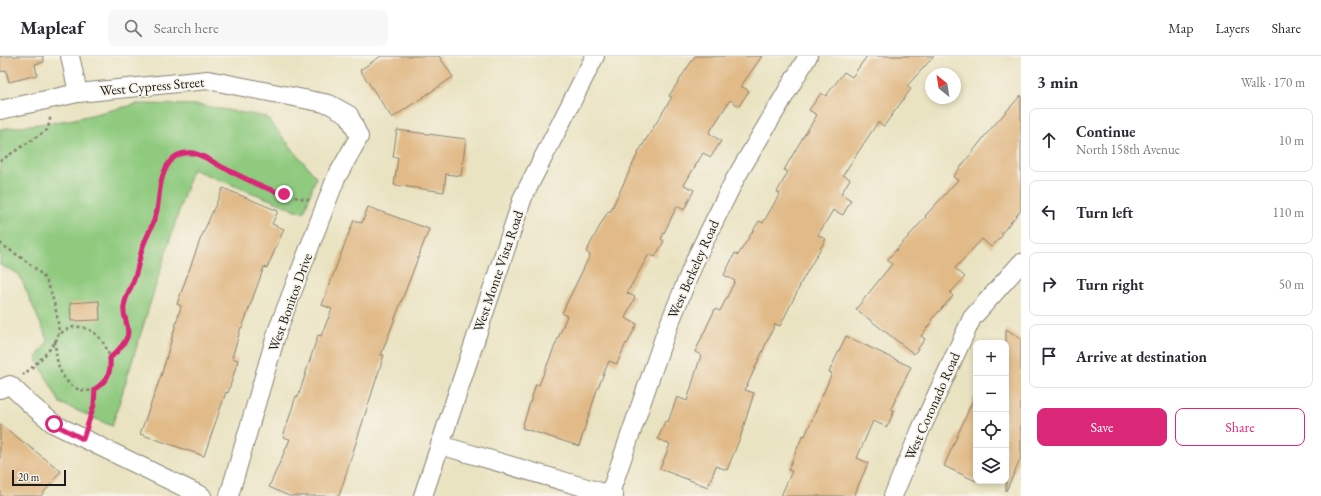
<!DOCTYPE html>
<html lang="en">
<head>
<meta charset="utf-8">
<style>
  :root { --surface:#fff; --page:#f7f7f7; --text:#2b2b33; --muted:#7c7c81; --line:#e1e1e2; --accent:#db2777 }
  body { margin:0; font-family:"EB Garamond",serif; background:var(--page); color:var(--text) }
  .controls { position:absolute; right:12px; bottom:12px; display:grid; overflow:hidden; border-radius:8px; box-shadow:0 2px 6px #0003 }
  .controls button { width:36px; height:36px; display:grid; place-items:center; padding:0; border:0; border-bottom:1px solid var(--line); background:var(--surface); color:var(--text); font:20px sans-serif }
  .compass { position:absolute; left:925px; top:12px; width:36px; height:36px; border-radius:50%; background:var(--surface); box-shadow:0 2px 6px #0003; rotate:330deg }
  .scale { position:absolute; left:12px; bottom:10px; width:54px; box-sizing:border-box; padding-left:4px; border:2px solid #1c1c1c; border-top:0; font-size:11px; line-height:14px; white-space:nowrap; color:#1c1c1c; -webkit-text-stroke:3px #f7f3e8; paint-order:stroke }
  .stop { position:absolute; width:12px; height:12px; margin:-9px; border:3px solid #db2777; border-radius:50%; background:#fff }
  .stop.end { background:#db2777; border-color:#fff; box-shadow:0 1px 4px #0008 }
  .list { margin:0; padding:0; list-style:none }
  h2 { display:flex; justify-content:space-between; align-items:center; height:52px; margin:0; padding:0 16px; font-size:17px }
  h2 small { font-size:13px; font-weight:400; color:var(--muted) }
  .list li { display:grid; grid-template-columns:26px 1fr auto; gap:12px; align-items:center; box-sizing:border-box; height:64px; margin:0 8px 8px; padding:0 8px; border:1px solid var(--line); border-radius:8px }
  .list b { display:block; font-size:15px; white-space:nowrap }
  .list p { margin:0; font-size:13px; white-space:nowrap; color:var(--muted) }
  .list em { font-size:13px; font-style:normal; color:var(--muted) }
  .actions { display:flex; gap:8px; padding:12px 16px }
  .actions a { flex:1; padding:9px 0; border:1px solid var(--accent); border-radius:8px; text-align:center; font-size:14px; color:var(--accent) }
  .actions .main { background:var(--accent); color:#fff }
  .icon { flex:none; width:22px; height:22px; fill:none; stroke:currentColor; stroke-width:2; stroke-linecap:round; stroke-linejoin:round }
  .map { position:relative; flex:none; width:1021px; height:440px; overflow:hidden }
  header { display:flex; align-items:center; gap:24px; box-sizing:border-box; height:56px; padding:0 20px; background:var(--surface); border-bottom:1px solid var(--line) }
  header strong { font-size:19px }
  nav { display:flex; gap:22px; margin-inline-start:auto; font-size:14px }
  .search { width:280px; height:36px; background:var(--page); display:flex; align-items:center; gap:10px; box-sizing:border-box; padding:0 14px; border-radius:8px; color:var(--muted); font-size:15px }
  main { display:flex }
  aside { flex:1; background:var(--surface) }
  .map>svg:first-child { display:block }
  .green { fill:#8fca7f; stroke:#56734e }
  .building { fill:#e1ba87 }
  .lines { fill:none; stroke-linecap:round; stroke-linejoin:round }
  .minor-casing { stroke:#83806f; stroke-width:20 }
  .path { stroke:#83806f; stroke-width:2.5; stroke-dasharray:3 3; stroke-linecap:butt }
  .minor { stroke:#fff; stroke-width:18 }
  .route { stroke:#db2777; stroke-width:5 }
  .labels { text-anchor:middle; stroke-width:3; stroke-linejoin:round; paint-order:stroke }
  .street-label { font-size:14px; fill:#1c1c1c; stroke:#f7f3e8 }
</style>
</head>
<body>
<header>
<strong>Mapleaf</strong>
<div class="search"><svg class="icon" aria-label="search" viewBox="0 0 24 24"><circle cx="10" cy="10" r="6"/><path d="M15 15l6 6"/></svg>Search here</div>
<nav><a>Map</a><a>Layers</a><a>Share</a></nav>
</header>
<main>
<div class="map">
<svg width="1021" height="440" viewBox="0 0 1021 440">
  <rect width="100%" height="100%" fill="#f7f3e8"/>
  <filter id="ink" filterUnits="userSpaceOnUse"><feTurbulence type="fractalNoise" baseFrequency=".025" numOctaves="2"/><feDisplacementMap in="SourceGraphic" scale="8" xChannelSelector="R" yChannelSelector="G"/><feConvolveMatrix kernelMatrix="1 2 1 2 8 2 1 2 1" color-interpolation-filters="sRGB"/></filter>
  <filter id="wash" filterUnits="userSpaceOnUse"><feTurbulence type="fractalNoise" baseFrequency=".012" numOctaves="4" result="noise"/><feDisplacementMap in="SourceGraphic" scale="16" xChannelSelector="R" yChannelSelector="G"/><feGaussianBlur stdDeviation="0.9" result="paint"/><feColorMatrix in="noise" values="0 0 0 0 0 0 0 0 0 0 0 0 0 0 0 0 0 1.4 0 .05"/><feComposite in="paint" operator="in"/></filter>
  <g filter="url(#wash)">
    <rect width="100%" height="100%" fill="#eae3c2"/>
    <path class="green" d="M137,48L199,49L266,61L316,121L304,157L192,113L112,370L60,347L36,302L48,285L19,218L0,209V73L70,64Z"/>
    <g id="blocks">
      <g class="building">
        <path d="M0,0H43L44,6L35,8L37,19L9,26L6,14L0,16Z"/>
        <path d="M381,0H439L453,21L392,62L360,14Z"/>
        <path d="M695,0H762L741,30L749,35L739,50L730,44L709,77L721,85L711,101L703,97L684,129L694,134L684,154L677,150L661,183L664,185L655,201L649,198L627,237L635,241L625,262L637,268L627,288L626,287L617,308L609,305L597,334L579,390L522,372L536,328L539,329L567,260L562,257L590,199L586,196L608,155L610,156L639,95L672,41L669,40Z"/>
        <path d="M867,0H934L907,30L911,33L884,70L878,66L843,119L850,123L841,138L851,144L843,159L833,154L818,179L826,183L799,230H800L780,270L775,268L745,334L754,337L740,382L727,414L716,410L708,431L660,413L670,388L658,383L665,365L668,366L677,341L687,345L701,299L695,296L715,253L720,255L735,225L724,219L735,197L738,199L759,165L763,167L780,137L777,136L788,116L784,114L803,81L817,59L809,54L821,37L826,40L844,16L852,21Z"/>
        <path d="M1021,39V154L1001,178L1003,179L991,191L982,183L955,212L965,221L950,237L953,240L931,264L932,265L921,280L925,283L914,298L856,253L892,208L887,204L926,161L925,160L958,124L953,121L988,76Z"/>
        <path d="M397,74L466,83L461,120L446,118L444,136L394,129L398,101H393Z"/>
        <path d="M223,132L278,155L272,168L284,173L267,212L264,211L242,272L241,271L232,302L238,304L228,337L226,336L204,400L140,378L162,317L181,250L177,248L200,184Z"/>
        <path d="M368,151L429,173L381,299H384L339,440H289L269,431L290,383L283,381L296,340L298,341L318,279L321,280L332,253L322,249L339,203L354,164L362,167Z"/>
        <path d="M99,245L100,264L71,265L70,247Z"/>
        <path d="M1006,273L1021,283V402L1006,435Z"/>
        <path d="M846,280L911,311L891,353L894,355L887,371L873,365L857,402L868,407L854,440H781L792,415L788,414L803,379L805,380L832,317L829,316Z"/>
        <path d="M976,337V425L944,410Z"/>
        <path d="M0,368L61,415L41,440H0Z"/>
      </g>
    </g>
  </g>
  <g filter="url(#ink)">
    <use href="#blocks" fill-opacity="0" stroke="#83806f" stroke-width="1"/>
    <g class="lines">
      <defs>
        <g id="minor">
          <path d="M70,0L78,37"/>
          <path d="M0,54L78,37L208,24L329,48L349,59L359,81L336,122L278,273L229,440"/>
          <path d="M0,333L10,329L30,348L54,368L202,440"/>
          <path d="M440,389L614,440"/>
          <path d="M423,440L523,141L595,0"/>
          <path d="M609,440L666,276L696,202L735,123L808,0"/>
          <path d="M893,440L921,373L972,262L1021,207"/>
        </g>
      </defs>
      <use href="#minor" class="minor-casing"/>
      <g class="path">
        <path d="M0,105L47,74L50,65V61"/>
        <path d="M0,187C12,196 26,204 37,214C41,218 45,222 47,226C52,236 61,270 58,280C53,293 34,310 23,319"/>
        <path d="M55,285C56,302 58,319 72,330C77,334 86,336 92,334C135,318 93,247 59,279"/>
        <path d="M110,301C117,296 124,289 127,281C131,271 123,261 124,251C125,242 129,235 133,226C138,215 139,202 143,191C146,181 152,173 155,163C160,145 157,120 170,105C175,99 183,96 191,97C208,99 235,119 251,126C269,136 289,140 309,144"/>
        <path d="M89,365L94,349L95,333"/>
      </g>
      <use href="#minor" class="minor"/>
    </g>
  </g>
  <g class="lines" filter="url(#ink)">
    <path class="route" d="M54,368L83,383L94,349L95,333C108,324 111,317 110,302C117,296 124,289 127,281C131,271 122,261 124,251C125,241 130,234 133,226C138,214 139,202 143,190C148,177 154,168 157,154C160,138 159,121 169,107C174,99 183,96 193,97C202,99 212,105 220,110C241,120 261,132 284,138"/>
  </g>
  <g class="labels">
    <g class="street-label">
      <text transform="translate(152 30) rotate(-5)" y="5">West Cypress Street</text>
      <text transform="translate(693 213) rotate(-66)" y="5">West Berkeley Road</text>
      <text transform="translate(498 215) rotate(-71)" y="5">West Monte Vista Road</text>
      <text transform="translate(290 246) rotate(-70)" y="5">West Bonitos Drive</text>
      <text transform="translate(932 350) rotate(-66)" y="5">West Coronado Road</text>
    </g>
  </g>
</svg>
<div class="controls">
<button>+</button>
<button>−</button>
<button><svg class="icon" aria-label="locate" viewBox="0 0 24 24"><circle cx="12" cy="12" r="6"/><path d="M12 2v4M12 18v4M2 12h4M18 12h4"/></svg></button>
<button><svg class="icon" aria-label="layers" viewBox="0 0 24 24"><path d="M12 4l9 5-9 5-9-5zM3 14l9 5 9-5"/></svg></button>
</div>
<svg class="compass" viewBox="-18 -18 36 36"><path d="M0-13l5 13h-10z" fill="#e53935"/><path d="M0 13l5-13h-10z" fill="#7c7c81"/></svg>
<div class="scale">20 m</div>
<div class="stop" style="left:54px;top:368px"></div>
<div class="stop end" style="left:284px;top:138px"></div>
</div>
<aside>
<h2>3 min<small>Walk · 170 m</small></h2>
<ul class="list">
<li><svg class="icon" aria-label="ahead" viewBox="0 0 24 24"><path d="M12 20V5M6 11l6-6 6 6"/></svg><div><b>Continue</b><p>North 158th Avenue</p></div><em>10 m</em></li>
<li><svg class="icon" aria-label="left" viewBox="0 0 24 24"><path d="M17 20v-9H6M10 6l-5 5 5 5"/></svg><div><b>Turn left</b></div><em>110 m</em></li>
<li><svg class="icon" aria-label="right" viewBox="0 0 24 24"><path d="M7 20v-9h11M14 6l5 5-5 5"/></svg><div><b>Turn right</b></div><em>50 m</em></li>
<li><svg class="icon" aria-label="arrive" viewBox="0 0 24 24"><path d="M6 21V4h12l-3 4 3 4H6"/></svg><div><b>Arrive at destination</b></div></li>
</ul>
<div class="actions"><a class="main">Save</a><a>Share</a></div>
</aside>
</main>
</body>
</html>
